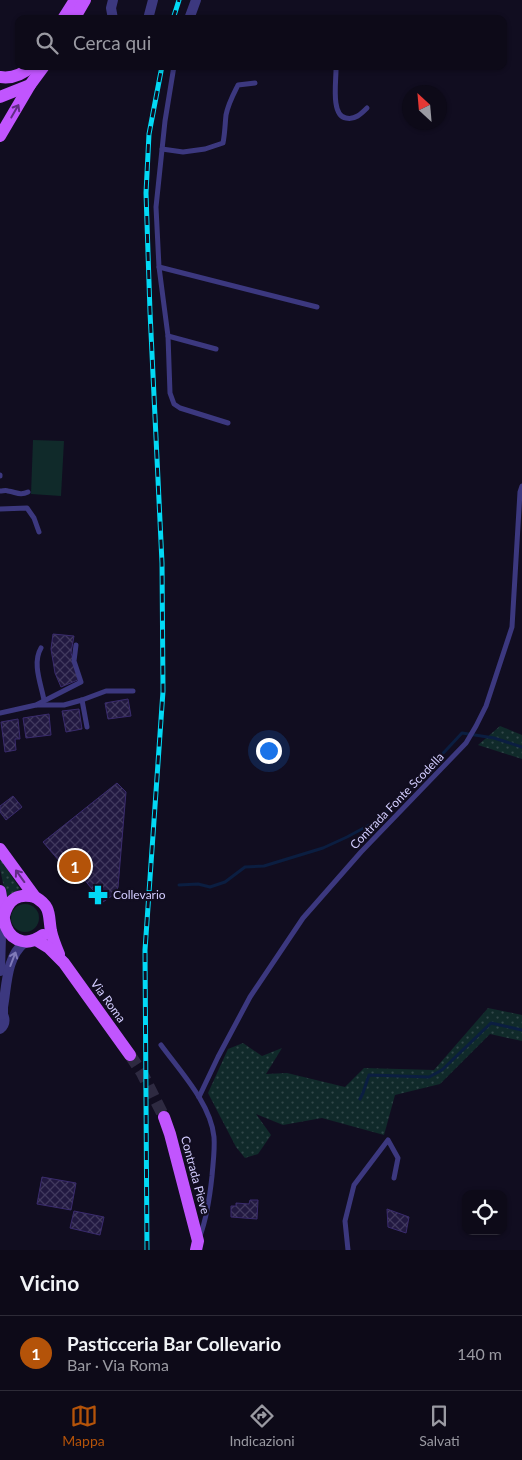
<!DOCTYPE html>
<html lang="it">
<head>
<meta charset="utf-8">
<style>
  :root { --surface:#0d0a18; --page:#161321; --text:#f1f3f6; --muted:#9a9aa2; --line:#2d2b37; --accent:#b45309 }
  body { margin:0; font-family:Lato,sans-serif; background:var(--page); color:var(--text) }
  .controls { position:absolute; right:15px; bottom:15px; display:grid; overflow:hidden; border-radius:10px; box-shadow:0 1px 4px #0004 }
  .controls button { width:45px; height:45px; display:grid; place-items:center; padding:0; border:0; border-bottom:1px solid var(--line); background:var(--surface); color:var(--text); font:25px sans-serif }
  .compass { position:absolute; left:402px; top:85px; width:45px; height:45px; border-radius:50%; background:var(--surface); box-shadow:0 1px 4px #0004; rotate:334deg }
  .you { position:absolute; left:268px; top:750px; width:18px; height:18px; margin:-12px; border:4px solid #fff; border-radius:50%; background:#1a73e8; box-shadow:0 0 0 8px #1a73e833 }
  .badge { display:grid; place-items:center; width:32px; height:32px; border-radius:50%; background:var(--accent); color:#fff; font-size:16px; font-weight:700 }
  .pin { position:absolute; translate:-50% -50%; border:2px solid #fff; box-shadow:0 1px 5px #0006 }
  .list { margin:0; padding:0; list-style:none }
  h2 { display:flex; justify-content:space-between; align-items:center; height:65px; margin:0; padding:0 20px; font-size:21px }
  h2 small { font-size:16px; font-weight:400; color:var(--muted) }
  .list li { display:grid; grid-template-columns:32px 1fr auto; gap:15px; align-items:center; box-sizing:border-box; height:75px; padding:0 20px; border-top:1px solid var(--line) }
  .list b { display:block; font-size:19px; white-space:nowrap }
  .list p { margin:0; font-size:16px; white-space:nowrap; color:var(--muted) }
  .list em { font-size:16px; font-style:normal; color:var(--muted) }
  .icon { flex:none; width:28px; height:28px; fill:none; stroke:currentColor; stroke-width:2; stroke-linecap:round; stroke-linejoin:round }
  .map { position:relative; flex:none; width:522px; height:1250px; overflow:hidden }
  .search { position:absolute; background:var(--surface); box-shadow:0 1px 4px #0004; left:15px; right:15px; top:15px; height:55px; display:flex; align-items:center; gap:12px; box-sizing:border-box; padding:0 18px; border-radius:10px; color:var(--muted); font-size:19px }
  .sheet { height:140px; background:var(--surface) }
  nav { display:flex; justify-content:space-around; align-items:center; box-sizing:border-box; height:70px; border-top:1px solid var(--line); background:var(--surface); font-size:14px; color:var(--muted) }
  nav a { display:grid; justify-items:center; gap:2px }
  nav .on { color:var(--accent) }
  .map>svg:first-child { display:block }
  .grass { fill:url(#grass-dots) }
  .green { fill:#102a2a }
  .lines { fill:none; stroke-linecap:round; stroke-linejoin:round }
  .stream { stroke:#0b1e41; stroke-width:3 }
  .building { fill:url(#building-cross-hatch); stroke:#3a2b6d }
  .primary-tunnel { stroke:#2e2a41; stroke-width:12; stroke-dasharray:12 6; stroke-linecap:butt }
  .lane { stroke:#3c387f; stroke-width:5 }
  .street { stroke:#3c387f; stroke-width:10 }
  .primary { stroke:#c155fe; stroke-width:12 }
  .rail-casing { stroke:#02d9f5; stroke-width:5 }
  .rail { stroke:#110d20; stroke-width:3; stroke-dasharray:9; stroke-linecap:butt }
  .oneway { stroke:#602d84 }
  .oneway2 { stroke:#807bb9 }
  .labels { text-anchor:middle; stroke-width:4.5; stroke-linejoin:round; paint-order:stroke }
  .street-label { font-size:12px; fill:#d3cdff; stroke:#110d20 }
  .poi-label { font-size:12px; fill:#d3cdff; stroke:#110d20; text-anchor:start }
</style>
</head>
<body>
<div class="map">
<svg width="522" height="1250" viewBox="0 0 522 1250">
  <defs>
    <pattern id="grass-dots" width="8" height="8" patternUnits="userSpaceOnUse" patternTransform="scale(1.25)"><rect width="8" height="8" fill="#102a2a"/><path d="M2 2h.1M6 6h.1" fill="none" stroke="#32484a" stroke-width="1.8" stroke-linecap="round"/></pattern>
    <pattern id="building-cross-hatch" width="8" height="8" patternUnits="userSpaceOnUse" patternTransform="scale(1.25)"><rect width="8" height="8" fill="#221941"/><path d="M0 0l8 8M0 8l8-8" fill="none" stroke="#41395e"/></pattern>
  </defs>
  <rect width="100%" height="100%" fill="#110d20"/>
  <g class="grass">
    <path d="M500,726L522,735V759L478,745Z"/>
    <path d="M0,858L20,889L6,897L0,869Z"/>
    <path d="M488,1008L522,1015V1041L490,1034L440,1084L395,1095L384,1135L322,1118L283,1125L256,1114L271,1135L258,1154L245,1158L236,1147L208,1093L228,1049L243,1043L262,1056L282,1048L266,1074L287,1073L345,1087L364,1068L434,1070Z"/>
  </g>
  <g class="green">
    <path d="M33,440L64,441L61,496L31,494Z"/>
    <circle cx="25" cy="918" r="14"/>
  </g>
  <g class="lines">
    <g class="stream">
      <path d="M179,885L198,884L210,887L225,882L245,867L264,866L323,848L347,837L373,823L394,806L462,733L494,738L522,747"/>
      <path d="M360,1099L363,1093L369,1075L429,1077L442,1070L491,1023L522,1030"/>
    </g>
  </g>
  <g class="building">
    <path d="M53,634L74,636L71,653L80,679L61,687L55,673L51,649Z"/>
    <path d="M128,699L131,716L108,719L105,703Z"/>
    <path d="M79,709L82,729L66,732L62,711Z"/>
    <path d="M49,714L51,735L26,738L23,718Z"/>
    <path d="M18,719L20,739H15L16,750L5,752L1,722Z"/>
    <path d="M117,783L126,792L118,887L116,893L103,902L72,865L66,869L43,842Z"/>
    <path d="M13,796L22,807L6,820L0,812V806Z"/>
    <path d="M42,1177L76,1183L71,1210L37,1204Z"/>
    <path d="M250,1200H258L257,1219L231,1217V1206H236V1203L249,1204Z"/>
    <path d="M387,1209L409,1217L406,1233L388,1227Z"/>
    <path d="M74,1211L104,1217L100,1235L70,1228Z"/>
  </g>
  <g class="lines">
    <path class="primary-tunnel" d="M130,1055L142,1073L164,1117"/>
    <g class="lane">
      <path d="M174,66L165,121L156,207L159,267L168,336L170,393L174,404L180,408L228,423"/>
      <path d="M335,66L336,70C336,82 331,116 346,118C355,120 361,114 367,108"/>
      <path d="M162,149L183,152L205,149L223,143C225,133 225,124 226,115C228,104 233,95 238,85L255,83"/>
      <path d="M159,267L317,307"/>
      <path d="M168,336L216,349"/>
      <path d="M0,475V476"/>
      <path d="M0,491C3,491 6,490 8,491C16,492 20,496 28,492"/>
      <path d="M0,509L27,508L34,518L39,532"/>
      <path d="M41,648C32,663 41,684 44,700"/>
      <path d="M82,700L87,727"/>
      <path d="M37,705H64L82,700L106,691H133"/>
      <path d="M0,713L36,705L81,682L74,661L76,645"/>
      <path d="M161,1045C180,1071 211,1104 214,1137C215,1150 213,1163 212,1176C210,1195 207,1217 200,1236"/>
      <path d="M199,1097L218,1057L250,997L303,918L361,852L466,743L476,726L486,706L512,627L520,492L522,486"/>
      <path d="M348,1250L345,1221L354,1185L388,1140L398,1158L394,1178"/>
    </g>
    <g class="street">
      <path d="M113,0L111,8L113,19"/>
      <path d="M148,19L153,0"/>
      <path d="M189,19L196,0"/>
      <path d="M0,971L1,936L4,924"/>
      <path d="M0,1011C6,1017 6,1024 0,1029"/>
      <path d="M3,1015V1007C7,985 6,957 25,942"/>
    </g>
    <g class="primary">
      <path d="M63,19L75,0"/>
      <path d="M74,19L85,0"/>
      <path d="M0,77C12,79 23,74 32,66"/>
      <path d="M0,97L30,85"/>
      <path d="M0,136L30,85L44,66"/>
      <path d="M0,849L35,897C52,907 48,915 51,931C53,940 56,947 59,954"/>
      <path d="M0,891C4,909 0,936 22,941C30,943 36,940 43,935"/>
      <path d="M4,916C8,899 18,893 35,897"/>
      <path d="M36,940L49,948L64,963L130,1055"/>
      <path d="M164,1117L170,1134L198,1241L196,1250"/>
    </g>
    <defs>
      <g id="rail">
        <path d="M173,19L179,0"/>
        <path d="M147,1250L145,950L163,691L162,563L150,312L146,193L149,134L162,66"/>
      </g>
    </defs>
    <use href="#rail" class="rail-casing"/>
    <use href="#rail" class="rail"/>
  </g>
  <defs><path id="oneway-shaft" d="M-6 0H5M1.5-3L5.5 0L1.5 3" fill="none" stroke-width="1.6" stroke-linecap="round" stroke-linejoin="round" transform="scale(1.25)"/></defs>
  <g class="oneway">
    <use href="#oneway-shaft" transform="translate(15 111) rotate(-60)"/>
    <use href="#oneway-shaft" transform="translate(20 876) rotate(-126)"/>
  </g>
  <use class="oneway2" href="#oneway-shaft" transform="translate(13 959) rotate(-69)"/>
  <defs>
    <symbol id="pharmacy-bare" viewBox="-9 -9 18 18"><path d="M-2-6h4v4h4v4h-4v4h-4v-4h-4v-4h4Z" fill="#02d9f5" stroke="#110d20" stroke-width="2.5" paint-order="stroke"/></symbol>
  </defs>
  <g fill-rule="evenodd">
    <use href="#pharmacy-bare" x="84" y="881" width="28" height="28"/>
  </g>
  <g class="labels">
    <g class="street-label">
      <text transform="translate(397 801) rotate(-46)" y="4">Contrada Fonte Scodella</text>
      <text transform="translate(108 1001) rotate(54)" y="4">Via Roma</text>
      <text transform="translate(195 1175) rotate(75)" y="4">Contrada Pieve</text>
    </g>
    <g class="poi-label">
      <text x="113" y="899">Collevario</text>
    </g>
  </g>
</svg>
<div class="controls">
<button><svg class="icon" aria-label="locate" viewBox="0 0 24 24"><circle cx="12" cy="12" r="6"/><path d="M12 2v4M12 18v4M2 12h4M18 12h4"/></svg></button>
</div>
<svg class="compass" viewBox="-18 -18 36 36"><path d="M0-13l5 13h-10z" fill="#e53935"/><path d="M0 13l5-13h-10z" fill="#9a9aa2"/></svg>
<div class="you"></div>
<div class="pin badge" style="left:75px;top:866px">1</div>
<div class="search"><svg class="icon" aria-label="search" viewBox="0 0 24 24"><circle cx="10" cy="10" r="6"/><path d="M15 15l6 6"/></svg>Cerca qui</div>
</div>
<section class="sheet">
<h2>Vicino<small></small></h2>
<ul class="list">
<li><span class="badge">1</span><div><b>Pasticceria Bar Collevario</b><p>Bar · Via Roma</p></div><em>140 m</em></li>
</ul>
</section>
<nav>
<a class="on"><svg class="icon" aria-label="map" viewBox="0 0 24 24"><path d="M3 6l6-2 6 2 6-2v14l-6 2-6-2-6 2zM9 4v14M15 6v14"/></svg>Mappa</a>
<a><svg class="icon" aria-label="directions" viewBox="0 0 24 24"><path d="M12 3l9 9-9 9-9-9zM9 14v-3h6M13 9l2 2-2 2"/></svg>Indicazioni</a>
<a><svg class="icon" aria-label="saved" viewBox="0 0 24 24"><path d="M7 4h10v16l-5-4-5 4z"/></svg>Salvati</a>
</nav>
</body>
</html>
